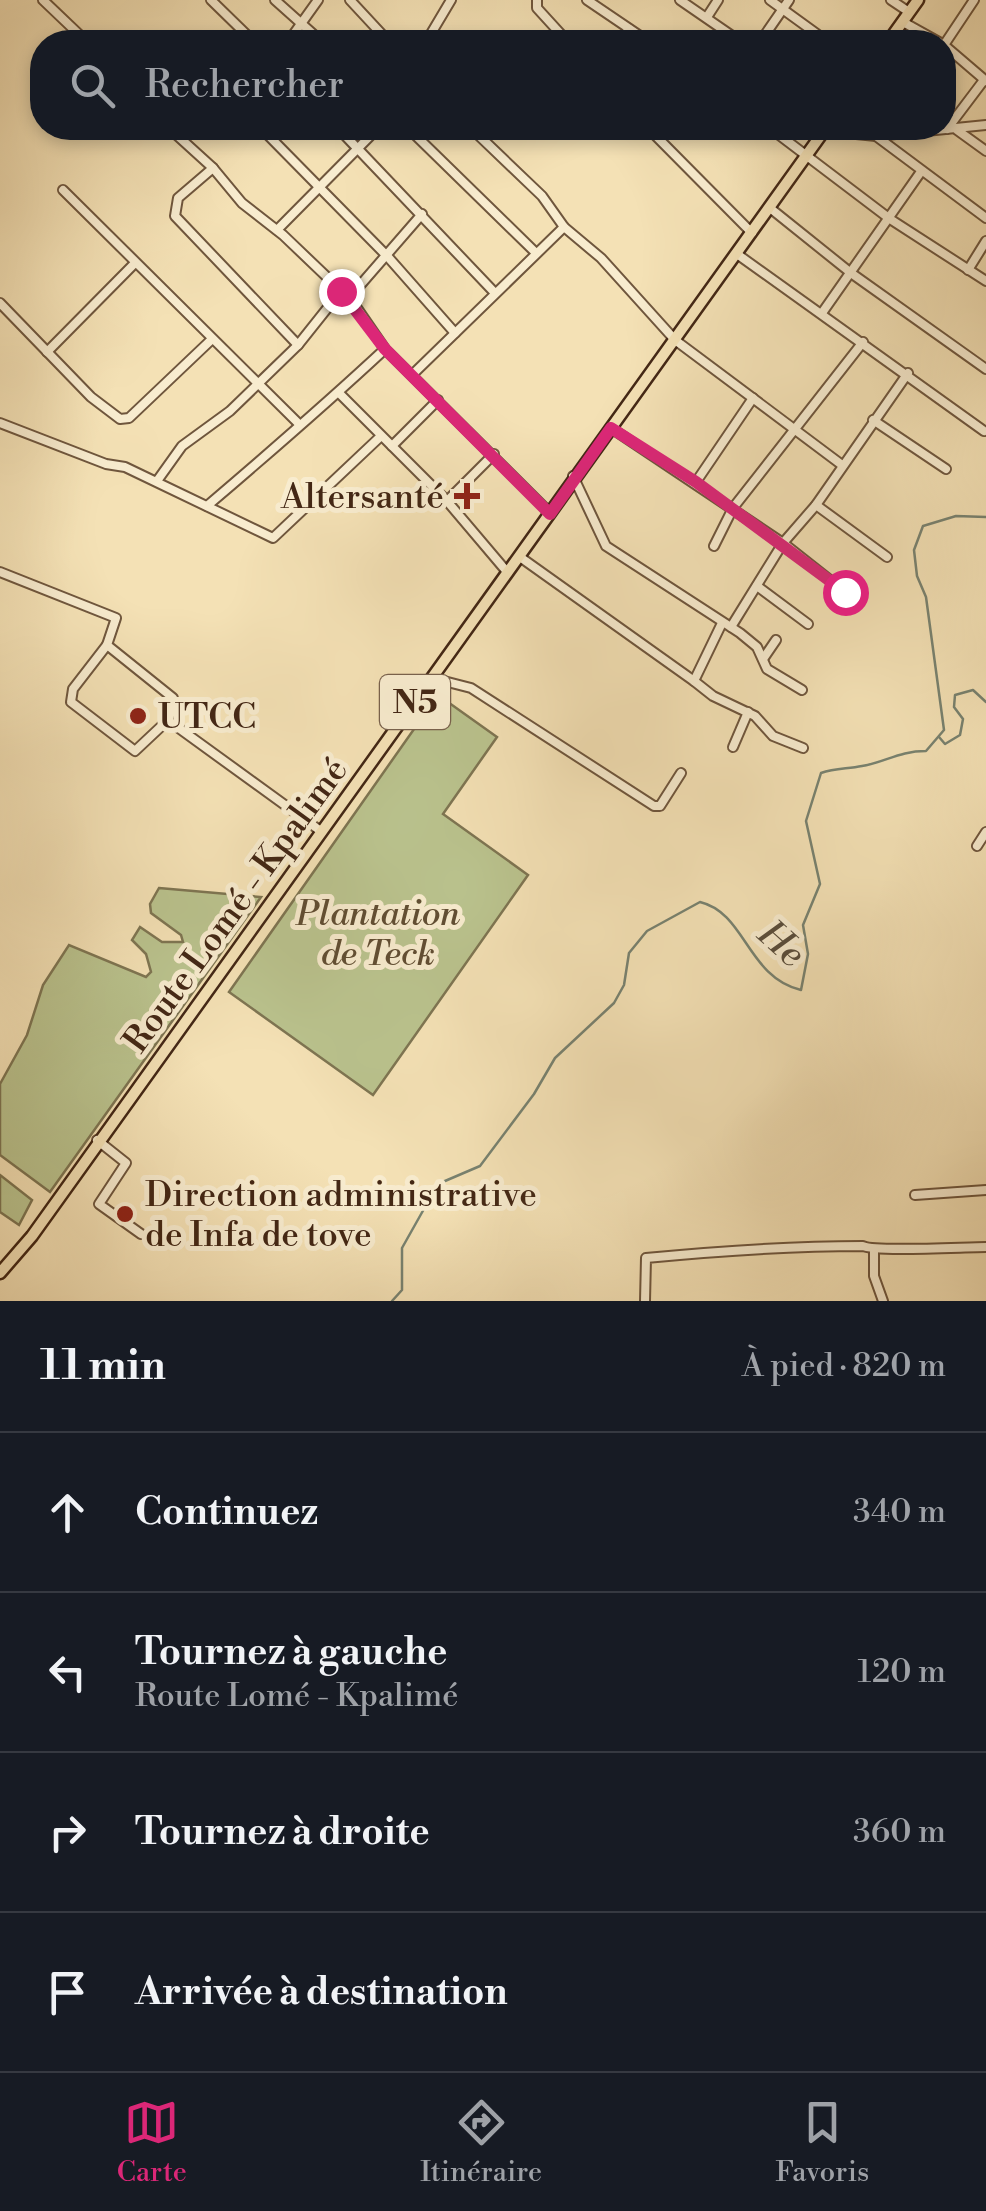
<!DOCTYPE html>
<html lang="fr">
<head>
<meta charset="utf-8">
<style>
  :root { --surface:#171b24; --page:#242831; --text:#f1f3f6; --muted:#9ea1a6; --line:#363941; --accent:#db2777 }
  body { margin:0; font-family:"Libre Bodoni",serif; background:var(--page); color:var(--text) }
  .stop { position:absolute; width:30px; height:30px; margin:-22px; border:8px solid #db2777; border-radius:50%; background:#fff }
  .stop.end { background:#db2777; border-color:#fff; box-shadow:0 2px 10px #0008 }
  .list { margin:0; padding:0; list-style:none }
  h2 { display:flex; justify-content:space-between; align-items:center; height:130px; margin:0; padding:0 40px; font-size:42px }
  h2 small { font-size:32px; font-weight:400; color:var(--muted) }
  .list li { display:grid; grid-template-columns:65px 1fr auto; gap:30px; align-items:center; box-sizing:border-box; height:160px; padding:0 40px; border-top:2px solid var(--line) }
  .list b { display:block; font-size:38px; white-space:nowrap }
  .list p { margin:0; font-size:32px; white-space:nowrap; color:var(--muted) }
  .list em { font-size:32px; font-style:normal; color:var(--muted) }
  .icon { flex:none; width:55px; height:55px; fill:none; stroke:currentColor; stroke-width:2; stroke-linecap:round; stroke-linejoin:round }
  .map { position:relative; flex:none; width:986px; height:1301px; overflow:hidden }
  .search { position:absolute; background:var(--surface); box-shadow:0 5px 15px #0003; left:30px; right:30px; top:30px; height:110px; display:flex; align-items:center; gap:25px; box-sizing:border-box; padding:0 35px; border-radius:40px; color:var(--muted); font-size:38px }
  .sheet { height:770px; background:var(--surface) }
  nav { display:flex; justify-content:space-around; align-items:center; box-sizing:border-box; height:140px; border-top:2px solid var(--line); background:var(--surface); font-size:28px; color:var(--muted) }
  nav a { display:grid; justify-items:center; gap:5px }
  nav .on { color:var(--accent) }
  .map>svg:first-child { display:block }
  .green { fill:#bac38e; stroke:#7e7552; stroke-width:2.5 }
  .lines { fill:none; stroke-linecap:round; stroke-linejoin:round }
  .stream { stroke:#788270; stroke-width:2.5 }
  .minor-casing { stroke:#6f563d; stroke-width:12 }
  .major-casing { stroke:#432715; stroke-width:15 }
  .minor { stroke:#f8eccf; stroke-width:8 }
  .major { stroke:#f4e1b5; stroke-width:10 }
  .route { stroke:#db2777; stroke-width:12 }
  .poi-dot { fill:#8f2418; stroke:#f8eccf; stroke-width:4 }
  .labels { text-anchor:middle; stroke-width:10; stroke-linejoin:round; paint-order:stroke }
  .shield { fill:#f8eccf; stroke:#79624d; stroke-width:2.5 }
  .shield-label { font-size:32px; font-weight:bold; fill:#432715 }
  .poi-label { font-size:35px; fill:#432715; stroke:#f8eccf; text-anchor:start }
  .street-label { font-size:35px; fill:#432715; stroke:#f8eccf }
  .park-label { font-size:35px; font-style:italic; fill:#614e33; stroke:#f8eccf }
  .water-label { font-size:38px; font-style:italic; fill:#594d3b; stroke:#f8eccf }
</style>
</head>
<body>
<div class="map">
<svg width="986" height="1301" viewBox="0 0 986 1301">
  <rect width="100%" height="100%" fill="#f4e1b5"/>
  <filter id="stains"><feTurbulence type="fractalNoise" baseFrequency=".002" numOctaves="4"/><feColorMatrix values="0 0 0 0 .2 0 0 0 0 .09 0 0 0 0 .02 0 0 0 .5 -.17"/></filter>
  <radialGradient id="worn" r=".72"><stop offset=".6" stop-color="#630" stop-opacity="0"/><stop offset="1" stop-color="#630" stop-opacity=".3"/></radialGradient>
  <g class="green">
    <path d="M438,695L497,737L443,814L528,875L373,1095L229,992Z"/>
    <path d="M159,888L261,897L50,1192L0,1155V1084L27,1035L43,985L69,945L146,977L151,972L146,954L132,940L140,927L162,942H183L181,935L151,913L150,904Z"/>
    <path d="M0,1175L32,1200L19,1225L0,1212Z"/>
  </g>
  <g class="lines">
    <g class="stream">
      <path d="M939,737L945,744L960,735L963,719L954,707L955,695L973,690L986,702"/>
      <path d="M392,1301L402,1290V1248L438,1184L480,1166L534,1094L555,1058L614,1003L624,985L629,953L647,931L700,902C746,913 747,977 801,990L808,954L803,925L820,884L806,821L821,773C835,768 847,769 862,766C886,762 899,751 926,751L944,730L926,597L917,576L914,550L923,526L956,516L986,517"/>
    </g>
    <defs>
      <g id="minor">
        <path d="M43,0L87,42"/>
        <path d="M211,0L254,42"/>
        <path d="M275,0L322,42"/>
        <path d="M350,0L389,42"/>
        <path d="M537,0V8L568,42"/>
        <path d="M587,0L649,42"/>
        <path d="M680,0L741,42"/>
        <path d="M770,0L828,42"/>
        <path d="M891,0L909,12"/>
        <path d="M707,17L718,0"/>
        <path d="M903,22L939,42"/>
        <path d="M288,42L318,0"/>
        <path d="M426,42L451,0"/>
        <path d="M619,42L629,29"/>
        <path d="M760,42L789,0"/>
        <path d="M944,45L986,81"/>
        <path d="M944,45L974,0"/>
        <path d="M169,128L213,168L242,203L283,235L352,301L385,349L550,513"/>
        <path d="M261,128L388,257L455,333"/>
        <path d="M338,128L494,292"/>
        <path d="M408,128L535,252"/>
        <path d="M471,128L542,196L564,227L601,258L675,340L842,465"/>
        <path d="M648,128L752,233"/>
        <path d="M770,128L890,219L986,281"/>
        <path d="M947,129L984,80"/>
        <path d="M957,130L986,151"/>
        <path d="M820,135L836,132L876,136L986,218"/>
        <path d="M876,136L986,125"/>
        <path d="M213,168L178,198L175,216L298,345L341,291"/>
        <path d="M63,190L299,424"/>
        <path d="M770,208L851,273L986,369"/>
        <path d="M277,230L378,128"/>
        <path d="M737,254L984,431"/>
        <path d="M968,270L986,241"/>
        <path d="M349,298L422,214"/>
        <path d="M0,303L91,397L120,419L129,418L210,341"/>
        <path d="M822,313L920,173"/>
        <path d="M47,352L134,264"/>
        <path d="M412,375L564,227"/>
        <path d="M340,394L447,501L508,573"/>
        <path d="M873,420L946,469"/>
        <path d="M0,423L106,464L125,467L273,538L381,436"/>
        <path d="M611,428L783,543L816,505L908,373"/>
        <path d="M392,446L438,400"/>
        <path d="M573,476L606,546L740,633L757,647L767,669L802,690"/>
        <path d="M157,481L182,446L230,411L298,345"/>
        <path d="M696,482L753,398"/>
        <path d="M447,501L494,454"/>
        <path d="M816,505L887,557"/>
        <path d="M207,506C268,454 327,403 385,349"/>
        <path d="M714,546L733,508L863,342"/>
        <path d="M520,557L694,681"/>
        <path d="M0,572L116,618L107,645L173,698L169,721L322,832"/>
        <path d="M757,586L808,624"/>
        <path d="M722,623L694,681L713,696L755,716L773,736L803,748"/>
        <path d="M731,627L783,543L845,592"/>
        <path d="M107,645L73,689L71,702L135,751L168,720"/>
        <path d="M763,659L776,640"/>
        <path d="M432,678L471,688L654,806H660L681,773"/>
        <path d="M733,747L748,712"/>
        <path d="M977,846L986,832"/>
        <path d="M97,1140L126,1163L99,1204L141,1234"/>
        <path d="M915,1195L986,1190"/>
        <path d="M874,1252V1276L883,1301"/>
        <path d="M645,1301L646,1258C718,1251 790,1246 863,1246C874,1252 965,1247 986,1247"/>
      </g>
      <g id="major">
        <path d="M888,42L918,0"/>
        <path d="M0,1273L32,1236L826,128"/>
      </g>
    </defs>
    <use href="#minor" class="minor-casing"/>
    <use href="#major" class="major-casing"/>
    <use href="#minor" class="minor"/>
    <use href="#major" class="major"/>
  </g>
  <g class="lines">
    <path class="route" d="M341,291L385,349L550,514L611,428L696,482L845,592"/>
  </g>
  <g class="poi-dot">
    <path d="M462 481h10v10h10v10h-10v10h-10v-10h-10v-10h10z"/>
    <circle cx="138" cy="716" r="10"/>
    <circle cx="125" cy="1214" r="10"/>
  </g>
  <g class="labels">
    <rect class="shield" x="380" y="675" width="70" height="54" rx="8"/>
    <g class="shield-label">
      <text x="415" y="713">N5</text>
    </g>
    <g class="poi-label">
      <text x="444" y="508" text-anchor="end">Altersanté</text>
      <text x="158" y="728">UTCC</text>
      <text x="145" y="1206">Direction administrative<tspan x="145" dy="40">de Infa de tove</tspan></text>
    </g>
    <g class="street-label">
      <text transform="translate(235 905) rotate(-54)" y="12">Route Lomé - Kpalimé</text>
    </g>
    <g class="park-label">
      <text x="378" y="925">Plantation<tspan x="378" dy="40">de Teck</tspan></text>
    </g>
    <g class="water-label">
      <text transform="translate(782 943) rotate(42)" y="13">He</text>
    </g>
  </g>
  <rect width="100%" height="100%" filter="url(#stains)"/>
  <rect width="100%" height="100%" fill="url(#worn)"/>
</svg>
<div class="stop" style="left:845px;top:592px"></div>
<div class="stop end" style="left:341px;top:291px"></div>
<div class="search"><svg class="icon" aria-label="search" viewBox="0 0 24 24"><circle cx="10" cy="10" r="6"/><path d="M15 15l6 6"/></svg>Rechercher</div>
</div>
<section class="sheet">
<h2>11 min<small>À pied · 820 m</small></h2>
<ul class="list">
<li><svg class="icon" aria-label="ahead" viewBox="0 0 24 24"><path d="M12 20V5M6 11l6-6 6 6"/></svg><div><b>Continuez</b></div><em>340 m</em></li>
<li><svg class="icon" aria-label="left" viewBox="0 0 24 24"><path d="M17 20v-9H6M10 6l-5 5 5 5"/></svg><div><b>Tournez à gauche</b><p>Route Lomé - Kpalimé</p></div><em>120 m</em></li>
<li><svg class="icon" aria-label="right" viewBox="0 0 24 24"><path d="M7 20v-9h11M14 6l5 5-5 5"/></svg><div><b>Tournez à droite</b></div><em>360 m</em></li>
<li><svg class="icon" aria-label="arrive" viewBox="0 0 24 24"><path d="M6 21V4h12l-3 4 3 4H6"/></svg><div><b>Arrivée à destination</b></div></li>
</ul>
</section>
<nav>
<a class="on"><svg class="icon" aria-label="map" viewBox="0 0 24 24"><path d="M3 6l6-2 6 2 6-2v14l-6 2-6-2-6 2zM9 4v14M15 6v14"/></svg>Carte</a>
<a><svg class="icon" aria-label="directions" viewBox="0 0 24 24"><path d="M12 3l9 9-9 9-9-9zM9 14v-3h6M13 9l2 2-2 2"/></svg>Itinéraire</a>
<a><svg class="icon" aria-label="saved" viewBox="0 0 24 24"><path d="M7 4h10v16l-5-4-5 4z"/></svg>Favoris</a>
</nav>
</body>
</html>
